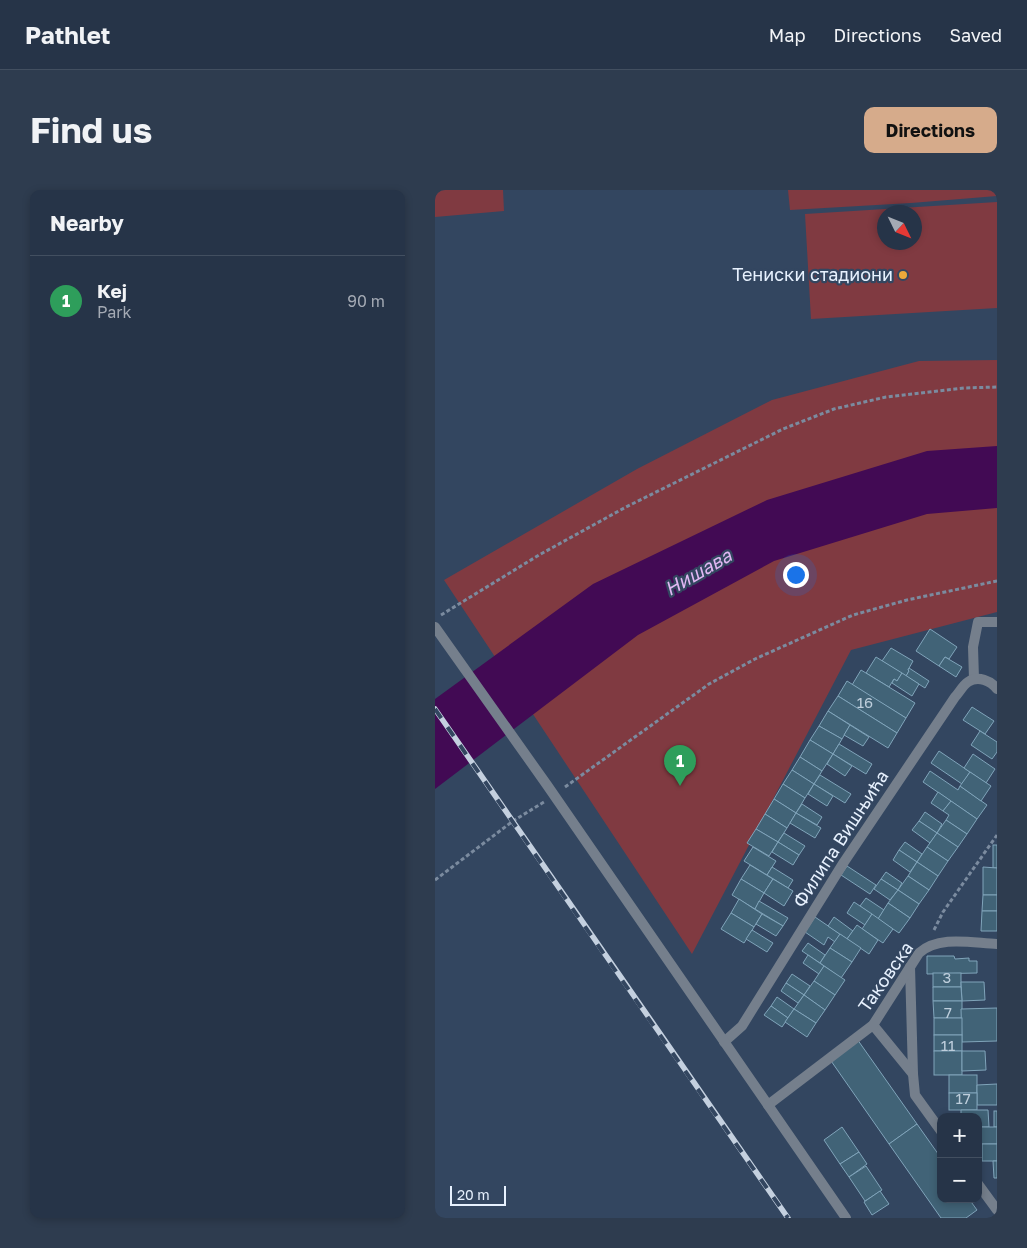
<!DOCTYPE html>
<html lang="en">
<head>
<meta charset="utf-8">
<style>
  :root { --surface:#263448; --page:#2e3c4f; --text:#f1f3f6; --muted:#a4aab4; --line:#424f60; --accent:#d6ab8b }
  body { margin:0; font-family:"Golos Text",sans-serif; background:var(--page); color:var(--text) }
  .controls { position:absolute; right:15px; bottom:15px; display:grid; overflow:hidden; border-radius:10px; box-shadow:0 2px 8px #0003 }
  .controls button { width:45px; height:45px; display:grid; place-items:center; padding:0; border:0; border-bottom:1px solid var(--line); background:var(--surface); color:var(--text); font:25px sans-serif }
  .compass { position:absolute; left:442px; top:15px; width:45px; height:45px; border-radius:50%; background:var(--surface); box-shadow:0 2px 8px #0003; rotate:133deg }
  .scale { position:absolute; left:15px; bottom:12px; width:56px; box-sizing:border-box; padding-left:5px; border:2px solid #e7f1fe; border-top:0; font-size:14px; line-height:18px; white-space:nowrap; color:#e7f1fe; -webkit-text-stroke:4px #334660; paint-order:stroke }
  .you { position:absolute; left:360px; top:384px; width:18px; height:18px; margin:-12px; border:4px solid #fff; border-radius:50%; background:#1a73e8; box-shadow:0 0 0 8px #1a73e833 }
  .badge { display:grid; place-items:center; width:32px; height:32px; border-radius:50%; background:var(--accent); color:#fff; font-size:16px; font-weight:700 }
  .pin { position:absolute; translate:-50% -41px; filter:drop-shadow(0 1px 2px #0008) }
  .pin::after { content:''; position:absolute; top:26px; width:18px; height:15px; background:inherit; clip-path:polygon(0 0,100% 0,50% 100%) }
  .list { margin:0; padding:0; list-style:none }
  h2 { display:flex; justify-content:space-between; align-items:center; height:65px; margin:0; padding:0 20px; font-size:21px }
  h2 small { font-size:16px; font-weight:400; color:var(--muted) }
  .list li { display:grid; grid-template-columns:32px 1fr auto; gap:15px; align-items:center; box-sizing:border-box; height:90px; padding:0 20px; border-top:1px solid var(--line) }
  .list b { display:block; font-size:19px; white-space:nowrap }
  .list p { margin:0; font-size:16px; white-space:nowrap; color:var(--muted) }
  .list em { font-size:16px; font-style:normal; color:var(--muted) }
  .map { position:relative; flex:none; width:562px; height:1028px; overflow:hidden; border-radius:10px }
  header { display:flex; align-items:center; gap:30px; box-sizing:border-box; height:70px; padding:0 25px; background:var(--surface); border-bottom:1px solid var(--line) }
  header strong { font-size:24px }
  nav { display:flex; gap:28px; margin-inline-start:auto; font-size:18px }
  .intro { display:flex; align-items:center; justify-content:space-between; box-sizing:border-box; height:120px; padding:0 30px }
  h1 { margin:0; font-size:35px }
  .button { padding:12px 22px; border-radius:10px; background:var(--accent); color:#111; font-size:18px; font-weight:700 }
  main { display:flex; gap:30px; padding:0 30px }
  aside { flex:1; background:var(--surface); border-radius:10px; box-shadow:0 2px 8px #0003 }
  .map>svg:first-child { display:block }
  .green { fill:#803a41; fill-rule:evenodd }
  .water { fill:#420a54 }
  .building { fill:#416377; stroke:#80a4ba }
  .lines { fill:none; stroke-linecap:round; stroke-linejoin:round }
  .path { stroke:#7b8b9f; stroke-width:3; stroke-dasharray:4 2.5; stroke-linecap:butt }
  .pedestrian { stroke:#757f8c; stroke-width:10 }
  .minor { stroke:#757f8c; stroke-width:10 }
  .tertiary { stroke:#757f8c; stroke-width:10 }
  .rail-casing { stroke:#c4d0df; stroke-width:5.5 }
  .rail { stroke:#334660; stroke-width:4; stroke-dasharray:11; stroke-linecap:butt }
  .poi-dot { fill:#eca93a; stroke:#334660; stroke-width:2 }
  .labels { text-anchor:middle; stroke-width:4.5; stroke-linejoin:round; paint-order:stroke }
  .number-label { font-size:15px; fill:#becedc }
  .poi-label { font-size:18px; fill:#e7f1fe; stroke:#334660; text-anchor:end }
  .street-label { font-size:18px; fill:#e7f1fe; stroke:#334660 }
  .water-label { font-size:19px; font-style:italic; fill:#e1b7f3; stroke:#334660 }
</style>
</head>
<body>
<header>
<strong>Pathlet</strong>
<nav><a>Map</a><a>Directions</a><a>Saved</a></nav>
</header>
<div class="intro"><h1>Find us</h1><a class="button">Directions</a></div>
<main>
<aside>
<h2>Nearby<small></small></h2>
<ul class="list">
<li><span class="badge" style="background:#2e9e5b">1</span><div><b>Кеј</b><p>Park</p></div><em>90 m</em></li>
</ul>
</aside>
<div class="map">
<svg width="562" height="1028" viewBox="0 0 562 1028">
  <rect width="100%" height="100%" fill="#334660"/>
  <g class="green">
    <path d="M0,0H68L69,21L0,27Z"/>
    <path d="M353,0H562V6L476,13L355,20Z"/>
    <path d="M562,12V118L376,129L370,24ZM480,22V52H450V22Z"/>
    <path d="M562,170V422L416,460L257,764L9,390L202,279L337,210L484,171Z"/>
  </g>
  <path class="water" d="M562,256V318L492,324L339,371L203,445L0,599V509L158,394L332,310L492,261Z"/>
  <g class="building">
    <path d="M495,439L522,457L514,469L510,467L504,476L481,461Z"/>
    <path d="M456,458L478,471L473,480L474,481L471,486L447,471Z"/>
    <path d="M441,467L467,483L462,491L459,489L454,497L431,483Z"/>
    <path d="M510,467L527,477L521,487L504,476Z"/>
    <path d="M474,478L494,491L490,498L471,486L474,481L473,480Z"/>
    <path d="M426,480L480,513L471,528L417,495Z"/>
    <path d="M467,483L484,494L477,506L457,493L459,489L462,491Z"/>
    <path d="M412,491L471,528L462,543L403,506Z"/>
    <path d="M403,506L462,543L453,558L393,521Z"/>
    <path d="M537,517L559,531L550,544L528,530Z"/>
    <path d="M393,521L415,535L407,549L384,536Z"/>
    <path d="M415,535L434,547L428,556L409,545Z"/>
    <path d="M384,536L407,549L398,564L375,550Z"/>
    <path d="M545,541L562,552V562L557,569L536,555Z"/>
    <path d="M375,550L398,564L387,581L365,567Z"/>
    <path d="M404,554L437,574L431,584L398,564Z"/>
    <path d="M504,561L535,582L527,594L496,573Z"/>
    <path d="M398,564L417,576L410,586L392,574Z"/>
    <path d="M538,564L560,579L551,593L529,578Z"/>
    <path d="M365,567L387,581L379,594L357,580Z"/>
    <path d="M357,580L379,594L370,608L348,594Z"/>
    <path d="M495,581L523,600L525,596L552,615L542,629L488,592Z"/>
    <path d="M535,582L556,596L546,611L525,596Z"/>
    <path d="M385,585L416,604L410,613L379,594Z"/>
    <path d="M348,594L370,608L361,623L339,609Z"/>
    <path d="M379,594L398,606L392,616L373,604Z"/>
    <path d="M503,602L516,611L508,621L496,613Z"/>
    <path d="M339,609L361,623L352,638L330,624Z"/>
    <path d="M516,611L542,629L532,644L511,630L514,625L508,621Z"/>
    <path d="M367,614L387,627L382,635L361,623Z"/>
    <path d="M490,622L507,634L502,643L484,631Z"/>
    <path d="M361,623L386,638L380,648L355,633Z"/>
    <path d="M330,624L352,638L343,652L321,639Z"/>
    <path d="M511,630L532,644L523,657L502,643Z"/>
    <path d="M484,631L502,643L495,653L477,640Z"/>
    <path d="M321,639L343,652L334,666L312,653Z"/>
    <path d="M349,643L370,656L364,665L343,652Z"/>
    <path d="M502,643L523,657L513,671L492,657Z"/>
    <path d="M343,652L364,665L358,675L337,662Z"/>
    <path d="M470,652L487,664L482,672L464,660Z"/>
    <rect x="558" y="655" width="4" height="23"/>
    <path d="M318,657L341,671L332,685L309,671Z"/>
    <path d="M492,657L513,671L503,686L482,672Z"/>
    <path d="M464,660L482,672L475,682L458,670Z"/>
    <path d="M482,672L503,686L494,700L473,686Z"/>
    <path d="M315,675L338,689L329,703L306,689Z"/>
    <path d="M412,676L441,695L435,704L406,685Z"/>
    <path d="M337,677L358,690L353,698L332,685Z"/>
    <path d="M548,677L562,678V705H548Z"/>
    <path d="M451,682L467,693L463,700L446,689Z"/>
    <path d="M473,686L494,700L484,714L463,700Z"/>
    <path d="M306,689L329,703L320,719L297,705Z"/>
    <path d="M338,689L358,701L349,716L329,703Z"/>
    <path d="M446,689L463,700L455,710L439,699Z"/>
    <path d="M463,700L484,714L475,728L453,713Z"/>
    <path d="M548,705H562V721H547Z"/>
    <path d="M431,708L449,720L443,729L425,716Z"/>
    <path d="M304,709L327,724L319,737L296,723Z"/>
    <path d="M324,711L353,728L348,736L320,719Z"/>
    <path d="M419,712L437,724L430,735L412,723Z"/>
    <path d="M453,713L475,728L464,743L443,729Z"/>
    <path d="M547,721H562V741H546Z"/>
    <path d="M296,723L319,737L309,753L286,739Z"/>
    <path d="M327,724L348,736L341,746L321,734Z"/>
    <path d="M437,724L458,739L448,753L427,739Z"/>
    <path d="M380,727L405,744L400,752L393,747L389,755L370,742Z"/>
    <path d="M399,727L418,741L412,749L393,736Z"/>
    <path d="M422,735L443,750L434,764L412,749Z"/>
    <path d="M317,740L338,753L332,762L311,749Z"/>
    <path d="M405,744L426,758L417,772L395,758Z"/>
    <path d="M373,753L390,765L385,773L367,761Z"/>
    <path d="M395,758L417,772L406,788L385,773Z"/>
    <path d="M373,765L389,776L384,784L368,773Z"/>
    <path d="M492,766H519L520,769L534,768V771H542V783L492,784Z"/>
    <path d="M389,776L410,790L400,805L379,791Z"/>
    <rect x="498" y="783" width="28" height="14"/>
    <path d="M357,784L375,796L369,805L351,793Z"/>
    <path d="M379,791L400,805L390,820L369,805Z"/>
    <path d="M526,792H549L550,810L527,811Z"/>
    <path d="M351,793L369,805L363,813L346,801Z"/>
    <path d="M498,797H526L527,811H498Z"/>
    <path d="M369,805L390,820L381,833L359,819Z"/>
    <path d="M342,807L359,819L353,828L336,816Z"/>
    <path d="M498,811H527V828H499Z"/>
    <path d="M336,816L353,828L347,837L329,825Z"/>
    <path d="M562,818V851L527,852L526,819Z"/>
    <path d="M359,819L381,833L372,847L350,832Z"/>
    <rect x="499" y="828" width="28" height="17"/>
    <rect x="499" y="845" width="28" height="16"/>
    <path d="M422,849L482,934L454,954L394,868Z"/>
    <rect x="499" y="861" width="28" height="24"/>
    <path d="M527,861H550L551,880L527,881Z"/>
    <rect x="514" y="885" width="28" height="18"/>
    <path d="M562,894V915H542V895Z"/>
    <rect x="514" y="903" width="28" height="17"/>
    <path d="M526,920H553L554,937H543V927H526Z"/>
    <rect x="559" y="921" width="3" height="16"/>
    <path d="M482,934L506,968V1009H534L542,1020L531,1028H506L454,954Z"/>
    <path d="M407,937L424,962L405,974L389,950Z"/>
    <rect x="543" y="937" width="19" height="17"/>
    <rect x="547" y="954" width="15" height="17"/>
    <path d="M424,962L432,974L414,987L405,974Z"/>
    <path d="M558,971H562V988H559Z"/>
    <path d="M431,976L447,1000L430,1011L414,987Z"/>
    <path d="M445,1001L454,1014L437,1025L429,1012Z"/>
  </g>
  <g class="lines">
    <g class="path">
      <path d="M6,425L104,365L191,317L348,239L399,219L451,207L529,198L562,197"/>
      <path d="M130,597L274,494L320,469L418,425L472,410L562,391"/>
      <path d="M0,690L78,631L109,612"/>
      <path d="M499,740L508,722L562,645"/>
    </g>
    <path class="pedestrian" d="M539,489L538,457L543,432H562"/>
    <g class="minor">
      <path d="M475,777L478,884L480,905L506,941"/>
      <path d="M438,835L478,884"/>
      <path d="M289,852L307,836L409,672L520,507C524,503 528,495 533,492C543,485 556,491 562,499"/>
      <path d="M333,915L438,835L484,763C504,745 537,753 562,754"/>
      <path d="M543,994L562,1020"/>
    </g>
    <path class="tertiary" d="M0,437L112,595L411,1028"/>
    <defs>
      <path id="rail" d="M0,519C117,689 234,859 353,1028"/>
    </defs>
    <use href="#rail" class="rail-casing"/>
    <use href="#rail" class="rail"/>
  </g>
  <circle class="poi-dot" cx="468" cy="85" r="5"/>
  <g class="labels">
    <g class="number-label">
      <text x="430" y="518">16</text>
      <text x="512" y="793">3</text>
      <text x="513" y="828">7</text>
      <text x="513" y="861">11</text>
      <text x="528" y="914">17</text>
    </g>
    <g class="poi-label">
      <text x="458" y="91">Тениски стадиони</text>
    </g>
    <g class="street-label">
      <text transform="translate(406 649) rotate(-57)" y="6">Филипа Вишњића</text>
      <text transform="translate(451 787) rotate(-55)" y="6">Таковска</text>
    </g>
    <g class="water-label">
      <text transform="translate(263 382) rotate(-30)" y="7">Нишава</text>
    </g>
  </g>
</svg>
<div class="controls">
<button>+</button>
<button>−</button>
</div>
<svg class="compass" viewBox="-18 -18 36 36"><path d="M0-13l5 13h-10z" fill="#e53935"/><path d="M0 13l5-13h-10z" fill="#a4aab4"/></svg>
<div class="scale">20 m</div>
<div class="you"></div>
<div class="pin badge" style="left:245px;top:596px;background:#2e9e5b">1</div>
</div>
</main>
</body>
</html>
